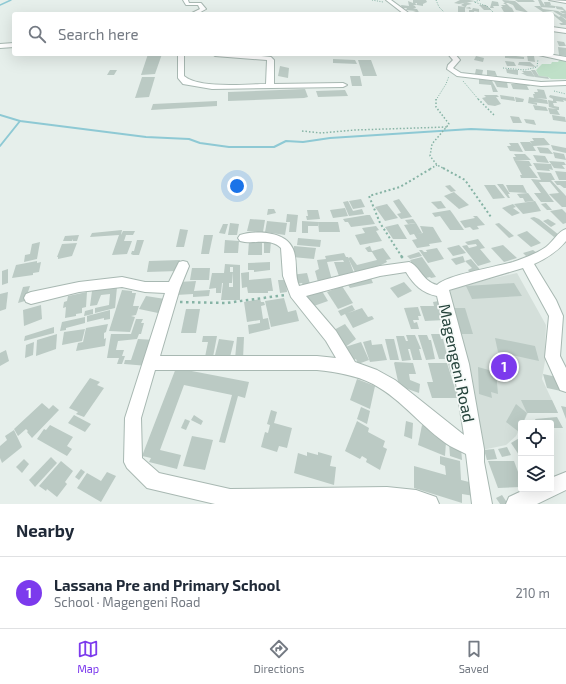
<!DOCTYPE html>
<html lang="en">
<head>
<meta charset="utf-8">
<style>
  :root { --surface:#fff; --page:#f2f2f3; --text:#1f2937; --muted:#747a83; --line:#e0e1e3; --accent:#7c3aed }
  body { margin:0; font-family:"Exo 2",sans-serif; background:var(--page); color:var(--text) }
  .controls { position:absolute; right:12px; bottom:12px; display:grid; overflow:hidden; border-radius:4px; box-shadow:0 4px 16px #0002 }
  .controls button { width:36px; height:36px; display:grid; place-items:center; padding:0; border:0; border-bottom:1px solid var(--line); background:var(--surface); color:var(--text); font:20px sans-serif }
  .you { position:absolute; left:237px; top:186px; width:14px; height:14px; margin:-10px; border:3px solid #fff; border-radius:50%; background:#1a73e8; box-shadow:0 0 0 6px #1a73e833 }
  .badge { display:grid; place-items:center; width:26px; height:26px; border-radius:50%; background:var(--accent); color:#fff; font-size:13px; font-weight:700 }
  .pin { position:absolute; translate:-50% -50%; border:2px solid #fff; box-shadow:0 1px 4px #0006 }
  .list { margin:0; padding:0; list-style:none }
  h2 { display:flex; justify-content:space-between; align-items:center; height:52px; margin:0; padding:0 16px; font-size:17px }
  h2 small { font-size:13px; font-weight:400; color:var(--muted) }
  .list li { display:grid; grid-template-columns:26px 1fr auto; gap:12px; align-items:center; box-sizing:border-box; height:72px; padding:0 16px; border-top:1px solid var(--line) }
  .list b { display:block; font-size:15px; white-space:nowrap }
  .list p { margin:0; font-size:13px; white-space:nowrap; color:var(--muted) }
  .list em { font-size:13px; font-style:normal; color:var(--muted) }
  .icon { flex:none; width:22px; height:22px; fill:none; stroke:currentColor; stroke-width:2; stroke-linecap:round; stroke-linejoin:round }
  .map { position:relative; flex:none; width:566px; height:504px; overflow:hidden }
  .search { position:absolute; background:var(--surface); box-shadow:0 4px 16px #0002; left:12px; right:12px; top:12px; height:44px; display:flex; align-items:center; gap:10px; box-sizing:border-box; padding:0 14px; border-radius:4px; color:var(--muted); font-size:15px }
  .sheet { height:124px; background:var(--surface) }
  nav { display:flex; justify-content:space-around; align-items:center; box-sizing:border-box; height:56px; border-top:1px solid var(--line); background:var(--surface); font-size:11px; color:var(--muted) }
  nav a { display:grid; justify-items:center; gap:2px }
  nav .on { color:var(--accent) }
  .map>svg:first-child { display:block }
  .built { fill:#d4dfda }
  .green { fill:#bfe0c8 }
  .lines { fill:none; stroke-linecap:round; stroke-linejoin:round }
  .stream-far1 { stroke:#8ec9d4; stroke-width:1.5 }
  .stream { stroke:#8ec9d4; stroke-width:2 }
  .building { fill:#bbcac4; fill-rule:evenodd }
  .minor-casing { stroke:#a8b8b2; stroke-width:2 }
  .path-far3 { stroke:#86b3a5; stroke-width:1; stroke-dasharray:1 1.5; stroke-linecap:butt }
  .path-far2 { stroke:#86b3a5; stroke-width:1.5; stroke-dasharray:1.5 2; stroke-linecap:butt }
  .path-far1 { stroke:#86b3a5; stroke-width:2; stroke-dasharray:2 2.5; stroke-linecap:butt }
  .path { stroke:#86b3a5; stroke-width:2.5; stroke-dasharray:2.5 3.5; stroke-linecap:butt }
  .minor { fill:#fff; fill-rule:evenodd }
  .labels { text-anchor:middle; stroke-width:3.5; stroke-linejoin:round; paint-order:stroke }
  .near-street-label { font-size:16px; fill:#24423a; stroke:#f7fbf9 }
</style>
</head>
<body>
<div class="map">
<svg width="566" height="504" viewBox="0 0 566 504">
  <rect width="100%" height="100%" fill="#e6efeb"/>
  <path class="built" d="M517,273L546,325L545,348L547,349L542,379L558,413H528L523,423H521V426L516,436L506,445L482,450L449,290L450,288Z"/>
  <path class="green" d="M560,59L566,60V79H551L548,77L539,76L536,70L542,64H551L552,62H558Z"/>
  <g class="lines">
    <path class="stream-far1" d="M0,5L11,0"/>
    <g class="stream">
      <path d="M0,115L20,121L146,137L189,139L200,143L229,147H274L286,141L303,142L330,138L471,129L566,133"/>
      <path d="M0,146L20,121"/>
    </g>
  </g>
  <g class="building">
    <path d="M413,0H426L427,2L423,4V6L417,5V3H415L417,5H413L415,6L416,8L413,9H417L420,14H413V12L416,11L406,10L407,8H402L401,5L409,6L408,1L413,3Z"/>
    <path d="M460,0H469L475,1L459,4L454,3Z"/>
    <path d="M502,0L515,1L529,13L516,10L513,5L508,3H511H505Z"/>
    <path d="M515,0H533L535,2H518Z"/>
    <path d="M538,0H541L545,6L544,2H550L551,5H549L555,6V8L541,7Z"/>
    <path d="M492,1L498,2L499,6H493L494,8H490Z"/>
    <path d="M466,2L472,4L467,5L465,8L470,7L471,9L465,8V14L458,12V6L465,7L461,5Z"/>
    <path d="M503,3H506L510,7L512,8L515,14H505L501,7H503L501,5H506Z"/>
    <path d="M479,5H486L491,10H484Z"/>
    <path d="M534,6H540L543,9L558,11L563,14H566L562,13L560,11H564L563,10L557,9L555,6L562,7L566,11V19L553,11L543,12Z"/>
    <path d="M473,8L479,9V12L474,11L475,14H469V10H472Z"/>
    <path d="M542,12L553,13L559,17L561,16L566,20V25H561L559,23H563L552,14H544Z"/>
    <path d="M557,41L564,42L566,46H559Z"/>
    <path d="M558,47L566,48V56L559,55Z"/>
    <path d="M148,54H162L155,74L141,75Z"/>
    <path d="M505,54H516V56L524,57V59L505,58Z"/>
    <path d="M527,55L534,56L535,62L528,61Z"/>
    <path d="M476,56L484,58L483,62L474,60Z"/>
    <path d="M333,59L355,60L357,64L333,63Z"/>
    <path d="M358,60H371L377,76H363Z"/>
    <path d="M505,61L514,62L516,66H507Z"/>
    <path d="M519,62H530L536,67L518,65Z"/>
    <path d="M280,66L289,68L288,78L278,76Z"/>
    <path d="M476,69L483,70L482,75L475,74Z"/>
    <path d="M506,69L518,70V75L507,73Z"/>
    <path d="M110,70H117L114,75H107Z"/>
    <path d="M487,70L495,71L497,76L487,75Z"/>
    <path d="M531,70H535L539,76L548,77L549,79L535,77Z"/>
    <path d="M522,71H531L535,77L527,76L521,73H524Z"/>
    <path d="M350,76H360L362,86H352Z"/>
    <path d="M142,77H155L149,97L135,98Z"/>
    <path d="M479,79L492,81L498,92H493L491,85L479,84Z"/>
    <path d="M494,81L507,82L508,88L497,87Z"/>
    <path d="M511,84H529L530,86H527L529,90L513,89Z"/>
    <path d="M305,89L308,97L304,98L228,101V92Z"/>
    <path d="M537,89L544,90L547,99L536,98L547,100L548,104L532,102L537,103V105L528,103L529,97L534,98L533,94H535L534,92H538Z"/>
    <path d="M345,90L348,96L318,97L316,91Z"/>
    <path d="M484,95H497L499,97H496L501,104L495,106L488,105L482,98L486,97Z"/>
    <path d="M500,95L514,97L515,101L501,99Z"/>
    <path d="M550,95L566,98V101L563,100L564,102L556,101L557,103H553L554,106L559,107V110H557L560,115L550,114L548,108L557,109L549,107L548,100L553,101V99L549,97Z"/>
    <path d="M515,97L524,99L523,102H516Z"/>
    <path d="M217,101V106L151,110L153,104Z"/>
    <path d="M533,105L546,107L548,111L535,110Z"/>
    <path d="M552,115L565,117L566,122L553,120Z"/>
    <path d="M510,116L519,117L522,123H513Z"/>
    <path d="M524,119L534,120L536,125L526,123Z"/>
    <path d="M532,138H544L550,145L533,146L536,151H525L520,142H530L532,144L530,141H534Z"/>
    <path d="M509,143H518L523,152L510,151L507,146H511Z"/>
    <path d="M551,145L566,148V153L553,150Z"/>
    <path d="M537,147L548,148L553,154L540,153Z"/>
    <path d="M553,152L564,154L566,160L555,158Z"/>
    <path d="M514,154H525L531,160H514L513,157H516Z"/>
    <path d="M533,155L545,156L549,163L537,162Z"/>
    <path d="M514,160L529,161L532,166H529L538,178H521L520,175H522Z"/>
    <path d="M549,161L564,162L566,165H562L565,169L554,168Z"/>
    <path d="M533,163L551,164L553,170L549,169L550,171L537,170Z"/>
    <path d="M555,171L566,172V180H559Z"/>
    <path d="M537,172L551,173L555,180H551L566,196V207H562L549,194L559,193L550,182H539L554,202H541L534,193H541L531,179L541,180Z"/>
    <path d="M554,181H566V188H564L560,185H557Z"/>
    <path d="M497,184H503L510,194H508L510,198H508Z"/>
    <path d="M450,185L456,191L451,192L445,186Z"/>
    <path d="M484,185H495L505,198L493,199Z"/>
    <path d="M506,185H523L527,193L509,192Z"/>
    <path d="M454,192L469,205L459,209L444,196Z"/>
    <path d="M528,193L534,201L525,202L523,198H520L517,194Z"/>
    <path d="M361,199L365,207L353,209L349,201Z"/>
    <path d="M399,199L412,217L401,219L397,214L401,213L393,201Z"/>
    <path d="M348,201L353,211L362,209L364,214L349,216L343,202Z"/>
    <path d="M441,201L446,208L438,209L431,202Z"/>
    <path d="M535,201L541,211L523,214L514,204Z"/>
    <path d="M546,203L552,210H547L541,204Z"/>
    <path d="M387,204L398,218L385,221L375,207Z"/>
    <path d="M513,204L516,207L513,208L520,213L512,216L502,208Z"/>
    <path d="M345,208L348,216L333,218L330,210Z"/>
    <path d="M268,209H274L276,213L267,215Z"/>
    <path d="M562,209L566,213V223L563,224L550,211Z"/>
    <path d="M307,210H318L320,219L307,220L306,216H308Z"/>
    <path d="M450,210L453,214L464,230H450L440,216L435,217L432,213Z"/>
    <path d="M287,214L298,215L296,232H289L290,222H286Z"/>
    <path d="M367,215H370L375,224L351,227L348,222H345L343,219Z"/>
    <path d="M473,216H477L485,225L477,226L479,229L473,230L470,227L465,228L460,221L475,218Z"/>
    <path d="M534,217L539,219L559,235L554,237L530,218Z"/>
    <path d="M250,219L265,220L263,232L247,231Z"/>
    <path d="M413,219L416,223L408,224L405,220Z"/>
    <path d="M548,219L556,224L551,227L543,221Z"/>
    <path d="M267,221L287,223L285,235L265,232Z"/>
    <path d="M302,221L318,222V226H308V233H302Z"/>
    <path d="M318,222H338L340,232H319Z"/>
    <path d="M230,223L239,224L237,235H228Z"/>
    <path d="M416,223L422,233L417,234L423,233L420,226L433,227L442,242L429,244L430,246L417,248L412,240L417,239L414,234L410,235L404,225Z"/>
    <path d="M499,223L514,236L509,238L495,224Z"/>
    <path d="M223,224H228L225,234L219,233Z"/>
    <path d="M398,224L407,239H393L385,227Z"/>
    <path d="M376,226L379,230L376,231L382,241L360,245L355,235L365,233L362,228Z"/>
    <path d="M180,229L188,230L184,247H176Z"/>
    <path d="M122,230L121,235L123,231H135L133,235H126L124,241H132L127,254L112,255L119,235L90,237L92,233Z"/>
    <path d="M527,231L541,243L531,247L517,235Z"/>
    <path d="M79,235L77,241H73V239L72,241H63L65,236Z"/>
    <path d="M204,235H213L209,254H201Z"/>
    <path d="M298,238L321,240L320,247L297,245Z"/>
    <path d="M478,239L485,248L480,249L491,262L478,266L462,246L467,245L469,248L477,246L476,244L468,245L465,242Z"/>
    <path d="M137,240H144L139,255H133L131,254L132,251H134Z"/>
    <path d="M225,240L239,241L238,253H224Z"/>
    <path d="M249,241H262V255H248Z"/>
    <path d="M271,241L270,253H264V242Z"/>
    <path d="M40,242L37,259L24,262L25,255L30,254L32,244Z"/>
    <path d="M77,243L72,256L58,259V257H57L62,244Z"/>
    <path d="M459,245L466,253L453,256L447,248Z"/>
    <path d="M503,245L517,258L504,262L491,248Z"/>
    <path d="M294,246L316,248L314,259L292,257Z"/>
    <path d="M370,246L372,251L383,248L391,259L386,260L387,262L381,265L355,272L348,258L351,257L357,265L377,260L372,252H368L365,248Z"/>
    <path d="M437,248L444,259L428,263L419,250H422L424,252H427L426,250Z"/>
    <path d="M533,250L537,253L526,256L523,253Z"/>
    <path d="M419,252L422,256L410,259L407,256Z"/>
    <path d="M344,253L346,257H348L355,276L340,279L334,262H344L343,260L327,262L332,280L318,282L315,271L319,269L317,260L326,259L325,256Z"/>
    <path d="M463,256L465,262L456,265L451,259Z"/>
    <path d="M422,257L436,277L431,278L430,277L422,279L410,260Z"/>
    <path d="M471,259L483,273L473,276L468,270L472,268L465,261Z"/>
    <path d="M180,260L178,271L147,272L149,261Z"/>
    <path d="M37,261V263L41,262L39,272L33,273V275L12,278L16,265Z"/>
    <path d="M270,262V270L254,272V270H248V263Z"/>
    <path d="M225,264L240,265V300H221L223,283H222L221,293H216V288L209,289L212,273H224ZM230,267H233V287H229V283H232L233,272H230Z"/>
    <path d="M192,268H210L209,280H190Z"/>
    <path d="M8,269V283L2,285V271Z"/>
    <path d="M249,272V280L271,278L273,291H268V293H248L247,287L242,288L241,273Z"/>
    <path d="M307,273L310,284L303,285L302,283L294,284L291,275Z"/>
    <path d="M370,276L373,283L350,288L348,285Z"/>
    <path d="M278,280H286L287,292L280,293Z"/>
    <path d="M196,281L194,291L210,290L209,296L193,297V294L176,295L178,282Z"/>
    <path d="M404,282L412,291L398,298L390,288Z"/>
    <path d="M514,283L522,296L472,299L466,286Z"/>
    <path d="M30,286L25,301L18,303L23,287Z"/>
    <path d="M342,286L353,303L338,309L327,292Z"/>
    <path d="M117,287L115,308L95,313V308L109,305L110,294L101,295L97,305L90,306L92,291Z"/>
    <path d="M122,290L132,291V293H136L133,306H139L136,315L131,316L135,317L130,332L109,331Z"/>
    <path d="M322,291L328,301L311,307L306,296Z"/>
    <path d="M8,292L6,309L0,311V294Z"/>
    <path d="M87,292L86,307L82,308V313L76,314V316L65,318L66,307L63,308L64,302L67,301L68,296Z"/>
    <path d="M146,296L165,299L158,313L139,309Z"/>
    <path d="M284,298L288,312L296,310L299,321L271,327L265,301Z"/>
    <path d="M260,299L261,302H264L265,305L261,306L263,319L268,318L270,329L249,334L248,325L260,323V320L247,322L244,302Z"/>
    <path d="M439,301L445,320L425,321L420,306H434L433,302Z"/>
    <path d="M41,305L42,319L24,326L23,310Z"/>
    <path d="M352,305L355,310L348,313L362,308L368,317L372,316L374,319L353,328L345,314L341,316L338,311Z"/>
    <path d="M418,307L421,316H418L419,320H413L414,323L417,322L419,329H411L404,308Z"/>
    <path d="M453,308H465L473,334H460Z"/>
    <path d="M93,309V314L84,316L85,311Z"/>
    <path d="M186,309H200L196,333H181Z"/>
    <path d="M110,310V319L104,320V318L87,322V316Z"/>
    <path d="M85,317V323L66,328V330L60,331L62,322Z"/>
    <path d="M136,319H143L141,323H144L141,334H139L137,339L118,341L116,350H124L122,356H125L122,364H117L119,358H107L111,334H131Z"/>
    <path d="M108,324L106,332L104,333V339L106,338L105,346L76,351L78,343L83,342L86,328Z"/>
    <path d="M345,324L356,339L344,348L332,331Z"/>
    <path d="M54,327V333L24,341L25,336Z"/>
    <path d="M85,329L82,341L62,345L64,332Z"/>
    <path d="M57,334L56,349L36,356L37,340Z"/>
    <path d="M431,334H440L441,339H443L448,359H439Z"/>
    <path d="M406,335H415L421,349H419L422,360H413L410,349H408L411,360L402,361L396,336H404L406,341H408Z"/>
    <path d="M418,335H427L429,340H431L435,359L426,360Z"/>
    <path d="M203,336H217L213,357H205L208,342H202Z"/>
    <path d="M237,337H244L243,359H235Z"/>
    <path d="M495,338L535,346L539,361L498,352Z"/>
    <path d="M138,339L155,340L148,366L124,364L125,360H131Z"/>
    <path d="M219,339L234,341L230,357L215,355Z"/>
    <path d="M385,339H394L399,360H390Z"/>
    <path d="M371,340L372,345L382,344L387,360L370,362L363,342Z"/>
    <path d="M34,342L33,355L25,358L26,345Z"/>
    <path d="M361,342L369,360L358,364L356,359L352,361L345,347Z"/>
    <path d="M6,350L9,361L0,366V353Z"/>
    <path d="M447,360H456L460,374H451Z"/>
    <path d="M395,362L413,363L416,374H409L410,380L420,384L419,393L399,386L394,363Z"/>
    <path d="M428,363H447L458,398H432L427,382H433Z"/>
    <path d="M478,367L496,372L498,394L491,392L492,398L479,394Z"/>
    <path d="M176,368L249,382L245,398L238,396L225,443L219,442L232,395L184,385L160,450L181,455L177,469L149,462L151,458L142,456Z"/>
    <path d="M543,374L557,377L561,391L547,388Z"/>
    <path d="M90,378L100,382L97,385L104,388L84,417L76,414L78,412L69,408Z"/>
    <path d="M357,379L375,386L370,409L350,400Z"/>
    <path d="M521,400H552L558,413H527Z"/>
    <path d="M42,403L49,409L53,405L59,410L32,438L27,432L28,431L26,429L18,436L14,429Z"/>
    <path d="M516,404L527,413L523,423H521L519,432L506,422Z"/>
    <path d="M561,406L566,407V419Z"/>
    <path d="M361,407L370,411L367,424L357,419Z"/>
    <path d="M271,410L277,412L274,423L292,428L287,448L279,446L277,452L261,447L265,432L268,433L270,425L267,424Z"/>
    <path d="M74,415L91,424L85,432L68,423Z"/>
    <path d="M194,415L203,421L201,425L191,420Z"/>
    <path d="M557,417L563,428H551V423H537L535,419Z"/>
    <path d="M185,419L190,421L186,430L181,428Z"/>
    <path d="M357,421L369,428L368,432L385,441L383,447L387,449L380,470L366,462L367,459L362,456L360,459L345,451Z"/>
    <path d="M406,421L413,423L412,439L404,436Z"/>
    <path d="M50,425L73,437L67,446L72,449L67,456L37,439L44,429L46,430Z"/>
    <path d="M422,425L444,434L446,442L445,456L418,445Z"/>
    <path d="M14,430L22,447L2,463L0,458V446L7,440L5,436Z"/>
    <path d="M192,436L213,440L205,470L183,466Z"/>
    <path d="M521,437V458L511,443Z"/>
    <path d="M449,443L461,447L462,460L450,456Z"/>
    <path d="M507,447L511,455L502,457L498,449Z"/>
    <path d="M494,449L497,459L487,460L484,450Z"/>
    <path d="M307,452L318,455V452L332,456L330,466L336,467L334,485L294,473L298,453L307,456Z"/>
    <path d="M440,456L460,461L461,480L473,483L474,496L462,494V503L414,488V466L446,475L445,466L440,464Z"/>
    <path d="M51,457L57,463L35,487L29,480Z"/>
    <path d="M24,459L29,464L22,473L16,467Z"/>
    <path d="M61,461L73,471L65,482L67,484L57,497L47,489L46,491L39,486Z"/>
    <path d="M488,461H514L521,480V487L498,488Z"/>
    <path d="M81,469L85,472L79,480L75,477Z"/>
    <path d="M107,472L116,476L101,502L77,488L87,473L101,481Z"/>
    <path d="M502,495L508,504H500L496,498Z"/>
  </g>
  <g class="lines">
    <defs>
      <g id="minor">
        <path d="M183,0H188L189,3H201L206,9L197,14H190L200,9L198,5H186Z"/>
        <path d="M386,0H391L410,14H404Z"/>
        <path d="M549,0L566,1V3Z"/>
        <path d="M552,27L566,29V33L552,31Z"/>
        <path d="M14,43V47L0,48V44Z"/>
        <path d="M178,54H184V76C199,89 246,84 266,84L267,60L215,56L212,54H241L271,57L274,60V84L343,83L347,85L343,87L212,89L183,84L178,78Z"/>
        <path d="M448,54H455L460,60L453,68L461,73L541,82L566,81V85L541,86L457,76L447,69L448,65L453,60Z"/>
        <path d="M534,54H548L566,57V61Z"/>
        <path d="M566,229V241C557,252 547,258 534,264L556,300L563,316L560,356L566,368V392L560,390L545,357L549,316L523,268L449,290L469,364L484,449V462L492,504H472L466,454C461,451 455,449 450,446C422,428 403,400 373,384C356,375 336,372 317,370H155L141,418L142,458L159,473L230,489L387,487L416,490L436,497L439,504H215L147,488L127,468L124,462L125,418L165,293L145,292L122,287L79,292L31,304L26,302L24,298L26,294L31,292L79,282L122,277L145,282H169L179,262L183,261L187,262L189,266L180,288L160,356H317L336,358L326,341L291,297L283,276L281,248C270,237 253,245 240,241L238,238L240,235C256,230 286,231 293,249C298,261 294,274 299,286L380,266L409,262C420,266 422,281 437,285C447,275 496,267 513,262C524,258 536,254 546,247C553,242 558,231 566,229ZM406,272C414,285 422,293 437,296L453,364L464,435L395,380L377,370L355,362L336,331L306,296L380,276Z"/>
        <path d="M566,472V490L537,504H506L509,497L526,489H551V478Z"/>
      </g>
    </defs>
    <use href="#minor" class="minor-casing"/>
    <g class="path-far3">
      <path d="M372,0L383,2"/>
      <path d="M436,0L439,7L446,14"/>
      <path d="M480,0L474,2L487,6L494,13L481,14"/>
      <path d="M503,68L525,70L537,67L538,59"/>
      <path d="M463,81L479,100"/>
      <path d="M554,91L566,94"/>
      <path d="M436,100L446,84L449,76"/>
    </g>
    <g class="path-far2">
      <path d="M436,99V107L449,124L432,144L430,156L437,165L445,169"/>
      <path d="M478,99L494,115"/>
      <path d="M302,131L321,133L355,130L447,127"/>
      <path d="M430,169L437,165"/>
    </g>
    <g class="path-far1">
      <path d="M443,168L465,180L491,217"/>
      <path d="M402,257L380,223L369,196L400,187L432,168"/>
    </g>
    <g class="path">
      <path d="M401,256L403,258"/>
      <path d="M180,302L226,303L285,295"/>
    </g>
    <use href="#minor" class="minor"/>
  </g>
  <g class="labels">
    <g class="near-street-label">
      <text transform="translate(457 363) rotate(78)" y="6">Magengeni Road</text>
    </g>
  </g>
</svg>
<div class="controls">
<button><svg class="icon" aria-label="locate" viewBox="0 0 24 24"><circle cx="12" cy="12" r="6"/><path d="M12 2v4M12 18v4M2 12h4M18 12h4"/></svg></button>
<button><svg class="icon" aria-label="layers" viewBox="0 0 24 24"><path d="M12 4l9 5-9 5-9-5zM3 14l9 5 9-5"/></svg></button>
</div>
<div class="you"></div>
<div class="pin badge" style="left:504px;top:367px">1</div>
<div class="search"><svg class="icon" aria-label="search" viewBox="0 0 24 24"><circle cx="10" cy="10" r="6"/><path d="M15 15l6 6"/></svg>Search here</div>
</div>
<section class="sheet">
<h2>Nearby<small></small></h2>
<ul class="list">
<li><span class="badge">1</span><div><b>Lassana Pre and Primary School</b><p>School · Magengeni Road</p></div><em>210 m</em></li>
</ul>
</section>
<nav>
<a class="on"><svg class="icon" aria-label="map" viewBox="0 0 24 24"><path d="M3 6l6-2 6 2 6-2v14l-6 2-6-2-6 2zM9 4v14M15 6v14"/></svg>Map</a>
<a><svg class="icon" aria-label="directions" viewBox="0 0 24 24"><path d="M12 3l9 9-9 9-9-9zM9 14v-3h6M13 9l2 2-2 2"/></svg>Directions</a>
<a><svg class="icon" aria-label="saved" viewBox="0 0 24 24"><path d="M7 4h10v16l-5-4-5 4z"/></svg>Saved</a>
</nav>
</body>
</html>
